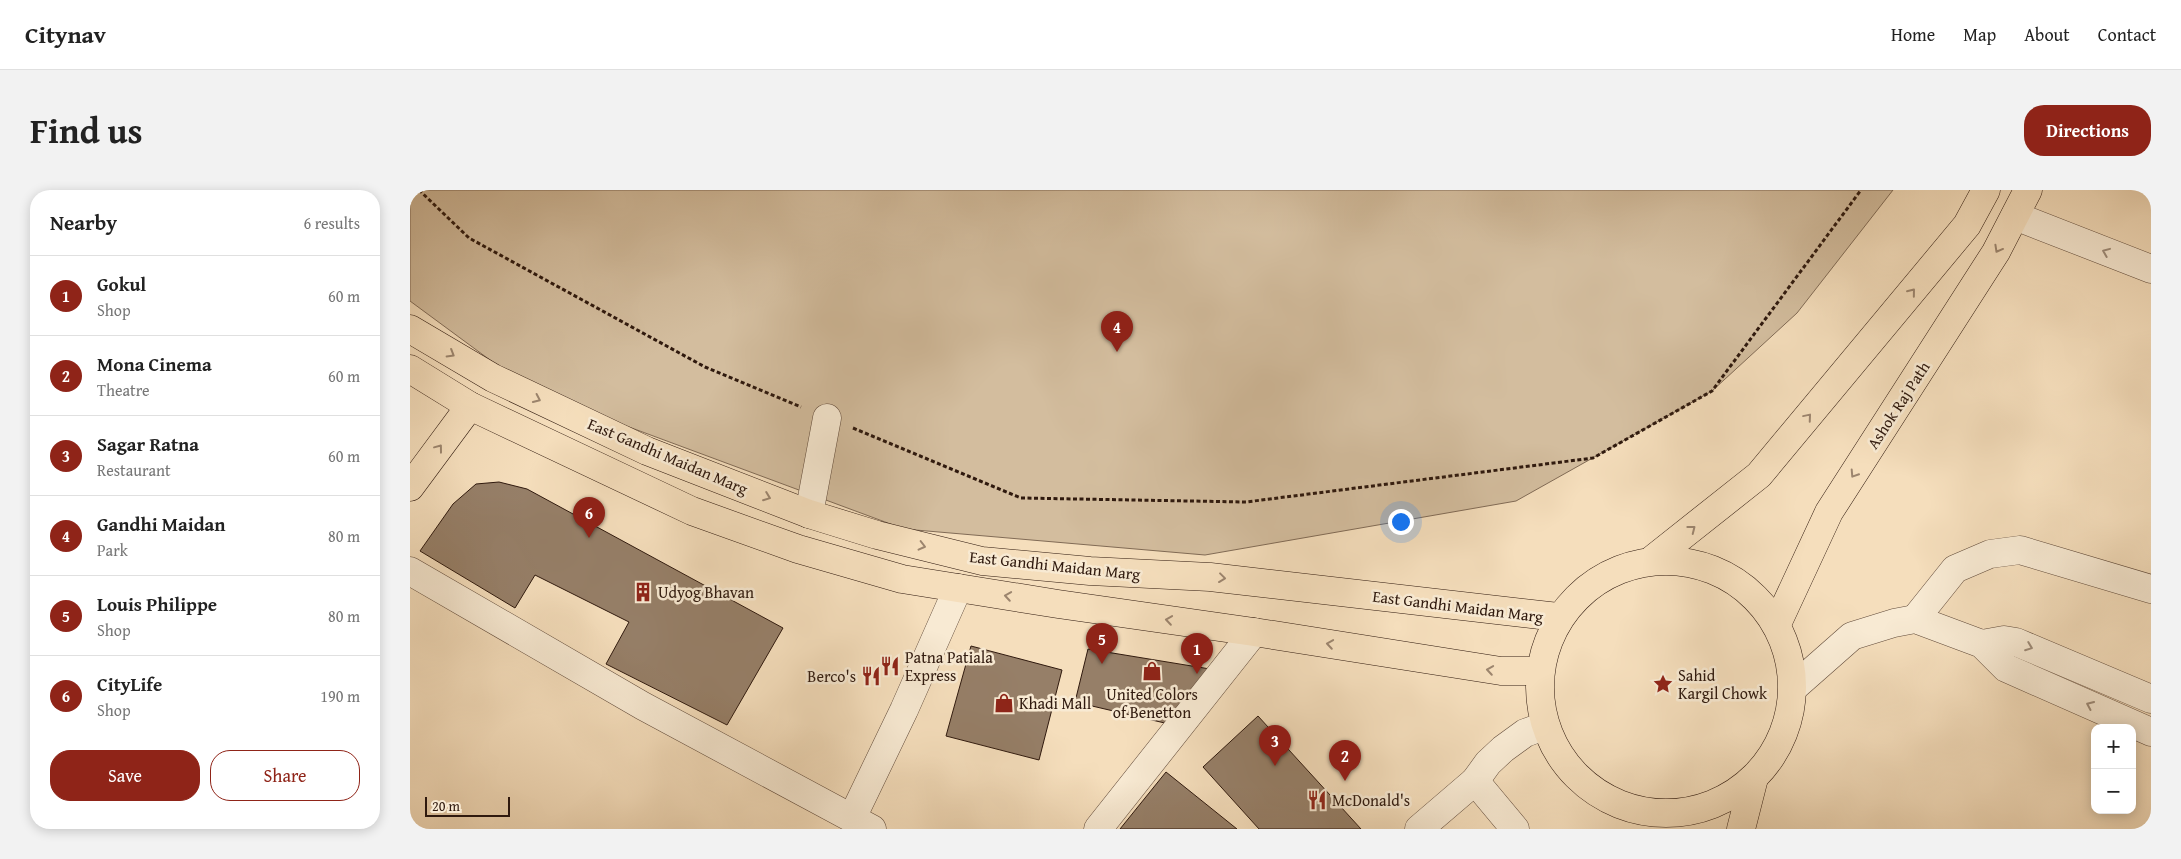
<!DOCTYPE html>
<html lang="en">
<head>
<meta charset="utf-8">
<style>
  :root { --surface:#fff; --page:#f2f2f2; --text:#222; --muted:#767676; --line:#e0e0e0; --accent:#8f2418 }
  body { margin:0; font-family:"Gentium Book Plus",serif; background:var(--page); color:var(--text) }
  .controls { position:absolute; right:15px; bottom:15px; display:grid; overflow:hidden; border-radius:10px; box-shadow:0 2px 12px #0003 }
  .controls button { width:45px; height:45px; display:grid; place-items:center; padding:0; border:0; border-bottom:1px solid var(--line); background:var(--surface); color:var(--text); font:25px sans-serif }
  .scale { position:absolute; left:15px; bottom:12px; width:85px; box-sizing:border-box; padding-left:5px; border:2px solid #2f190e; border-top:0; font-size:14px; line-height:18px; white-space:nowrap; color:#2f190e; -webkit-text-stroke:4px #f8ead3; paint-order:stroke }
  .you { position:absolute; left:990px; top:331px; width:18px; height:18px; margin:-12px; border:4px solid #fff; border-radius:50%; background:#1a73e8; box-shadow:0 0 0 8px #1a73e833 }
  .badge { display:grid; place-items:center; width:32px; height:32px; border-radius:50%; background:var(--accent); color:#fff; font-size:16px; font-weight:700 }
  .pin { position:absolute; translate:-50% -41px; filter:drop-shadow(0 1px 2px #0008) }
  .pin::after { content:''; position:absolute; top:26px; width:18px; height:15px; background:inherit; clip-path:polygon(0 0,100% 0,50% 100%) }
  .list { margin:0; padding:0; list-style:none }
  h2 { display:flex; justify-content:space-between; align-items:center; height:65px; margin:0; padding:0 20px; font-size:21px }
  h2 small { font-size:16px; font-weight:400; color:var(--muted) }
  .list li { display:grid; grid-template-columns:32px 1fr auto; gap:15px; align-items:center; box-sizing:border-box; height:80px; padding:0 20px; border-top:1px solid var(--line) }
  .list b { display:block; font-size:19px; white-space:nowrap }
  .list p { margin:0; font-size:16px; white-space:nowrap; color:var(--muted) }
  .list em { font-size:16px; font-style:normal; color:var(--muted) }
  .actions { display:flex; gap:10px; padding:15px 20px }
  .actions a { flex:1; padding:11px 0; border:1px solid var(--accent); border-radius:20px; text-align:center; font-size:18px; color:var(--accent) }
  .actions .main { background:var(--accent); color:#fff }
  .map { position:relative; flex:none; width:1741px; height:639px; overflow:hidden; border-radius:20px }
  header { display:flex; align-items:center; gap:30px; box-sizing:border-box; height:70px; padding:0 25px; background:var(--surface); border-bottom:1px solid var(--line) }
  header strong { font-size:24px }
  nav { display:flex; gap:28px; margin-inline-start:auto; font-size:18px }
  .intro { display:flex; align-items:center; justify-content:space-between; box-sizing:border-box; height:120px; padding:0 30px }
  h1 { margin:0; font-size:35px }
  .button { padding:12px 22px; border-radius:20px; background:var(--accent); color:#fff; font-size:18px; font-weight:700 }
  main { display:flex; gap:30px; padding:0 30px }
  aside { flex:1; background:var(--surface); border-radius:20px; box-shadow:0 2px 12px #0003 }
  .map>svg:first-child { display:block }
  .green { fill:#d3bd9e; stroke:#816b56 }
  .building { fill:#967f68; stroke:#2f190e }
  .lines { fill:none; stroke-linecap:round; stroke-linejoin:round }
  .minor-casing { stroke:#604a3a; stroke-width:29 }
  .major-casing { stroke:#2f190e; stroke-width:29 }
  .path { stroke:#2f190e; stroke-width:3; stroke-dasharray:4 2.5; stroke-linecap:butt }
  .minor { stroke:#f8ead3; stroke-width:28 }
  .major { stroke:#f5debc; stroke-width:28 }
  .oneway { stroke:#9c856e }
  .oneway2 { stroke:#9e8c7a }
  .labels { text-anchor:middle; stroke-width:5; stroke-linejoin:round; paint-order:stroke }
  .street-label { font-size:16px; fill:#2f190e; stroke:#f8ead3 }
  .poi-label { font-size:16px; fill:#2f190e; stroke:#f8ead3; text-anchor:start }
</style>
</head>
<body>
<header>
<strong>Citynav</strong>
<nav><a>Home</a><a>Map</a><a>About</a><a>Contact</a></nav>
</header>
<div class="intro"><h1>Find us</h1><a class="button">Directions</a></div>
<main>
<aside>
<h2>Nearby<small>6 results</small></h2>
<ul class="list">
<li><span class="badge">1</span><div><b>Gokul</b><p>Shop</p></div><em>60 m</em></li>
<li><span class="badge">2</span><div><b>Mona Cinema</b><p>Theatre</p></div><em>60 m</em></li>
<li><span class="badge">3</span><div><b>Sagar Ratna</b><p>Restaurant</p></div><em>60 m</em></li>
<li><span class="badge">4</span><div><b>Gandhi Maidan</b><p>Park</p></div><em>80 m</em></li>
<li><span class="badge">5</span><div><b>Louis Philippe</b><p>Shop</p></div><em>80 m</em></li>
<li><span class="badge">6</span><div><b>CityLife</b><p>Shop</p></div><em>190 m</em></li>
</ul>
<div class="actions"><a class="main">Save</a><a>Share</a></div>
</aside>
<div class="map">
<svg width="1741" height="639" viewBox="0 0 1741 639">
  <rect width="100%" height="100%" fill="#f5debc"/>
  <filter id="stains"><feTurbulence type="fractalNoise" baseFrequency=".004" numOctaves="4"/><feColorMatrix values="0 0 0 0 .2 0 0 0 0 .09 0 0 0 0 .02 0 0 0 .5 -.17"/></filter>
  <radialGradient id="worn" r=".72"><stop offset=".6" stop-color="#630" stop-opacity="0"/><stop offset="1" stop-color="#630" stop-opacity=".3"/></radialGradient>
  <path class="green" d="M0,0H1483L1387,123L1302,201L1106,311L795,365L494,339L122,201L0,111Z"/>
  <g class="building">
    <path d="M89,292L117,299L373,438L317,535L196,474L219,432L125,385L105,418L10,361L43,314L66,294Z"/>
    <path d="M561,456L652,480L629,570L536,546Z"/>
    <path d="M678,459L800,479L759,534L665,512Z"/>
    <path d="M848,526L951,639H849L793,577Z"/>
    <path d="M756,582L827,639H710Z"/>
  </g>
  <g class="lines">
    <defs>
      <g id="minor">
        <path d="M1605,26L1741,79"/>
        <path d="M399,324L417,228"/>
        <path d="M0,381L233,516L462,639"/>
        <path d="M1505,429L1545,379L1580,364L1610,360L1741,399"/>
        <path d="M1572,454L1594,450L1606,452L1741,509"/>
        <path d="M1383,498L1442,446L1484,433L1505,429L1572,454L1596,478L1741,542"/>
        <path d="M1065,591L1105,639"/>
        <path d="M442,628L494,520L548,398"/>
        <path d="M688,639L844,442"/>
        <path d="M1009,639L1065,591L1078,573L1093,559L1115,543L1134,536"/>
      </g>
      <g id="major">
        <path d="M0,139L83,188L237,261L399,324L467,345L572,371L680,381L800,387L1148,427"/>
        <path d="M0,179L60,216L282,321L388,359L492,389L648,414L844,442L1091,481H1129"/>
        <path d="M0,297L60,216"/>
        <path d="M1243,369L1349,285L1557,35L1576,0"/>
        <circle cx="1256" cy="497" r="126"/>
        <path d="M1367,434L1419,322L1586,62L1618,0"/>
        <path d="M1331,639L1344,588"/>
      </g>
    </defs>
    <use href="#minor" class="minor-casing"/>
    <use href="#major" class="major-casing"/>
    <g class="path">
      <path d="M9,0L59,48L295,177L391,217"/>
      <path d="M443,238L611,308L836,312L1183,268L1302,201L1451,0"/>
    </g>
    <use href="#minor" class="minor"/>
    <use href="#major" class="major"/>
  </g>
  <defs><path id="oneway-chevron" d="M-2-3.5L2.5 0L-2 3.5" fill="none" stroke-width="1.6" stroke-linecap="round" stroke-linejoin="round" transform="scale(1.25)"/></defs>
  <g class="oneway">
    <use href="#oneway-chevron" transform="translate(1588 59) rotate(119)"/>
    <use href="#oneway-chevron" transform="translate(1502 102) rotate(-51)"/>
    <use href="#oneway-chevron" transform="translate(41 164) rotate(31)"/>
    <use href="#oneway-chevron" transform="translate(127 209) rotate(25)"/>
    <use href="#oneway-chevron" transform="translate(1398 227) rotate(-50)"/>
    <use href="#oneway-chevron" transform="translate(29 258) rotate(-53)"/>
    <use href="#oneway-chevron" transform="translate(1444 284) rotate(123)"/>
    <use href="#oneway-chevron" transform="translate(357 307) rotate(21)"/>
    <use href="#oneway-chevron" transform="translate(1282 339) rotate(-38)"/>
    <use href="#oneway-chevron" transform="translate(512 356) rotate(14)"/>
    <use href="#oneway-chevron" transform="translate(812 388) rotate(7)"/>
    <use href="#oneway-chevron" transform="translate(598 406) rotate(-171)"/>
    <use href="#oneway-chevron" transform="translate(759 430) rotate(-172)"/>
    <use href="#oneway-chevron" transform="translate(920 454) rotate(-171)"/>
    <use href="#oneway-chevron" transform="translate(1080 480) rotate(-171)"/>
  </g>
  <g class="oneway2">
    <use href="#oneway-chevron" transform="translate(1696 62) rotate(-158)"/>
    <use href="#oneway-chevron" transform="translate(1619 457) rotate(21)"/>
    <use href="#oneway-chevron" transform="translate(1680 515) rotate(-156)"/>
  </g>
  <defs>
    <symbol id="building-bare" viewBox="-9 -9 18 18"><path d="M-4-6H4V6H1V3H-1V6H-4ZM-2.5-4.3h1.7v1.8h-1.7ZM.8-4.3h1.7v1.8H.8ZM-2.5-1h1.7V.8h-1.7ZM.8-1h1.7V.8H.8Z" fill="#8f2418" stroke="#f8ead3" stroke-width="2.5" paint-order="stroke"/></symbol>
    <symbol id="restaurant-bare" viewBox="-9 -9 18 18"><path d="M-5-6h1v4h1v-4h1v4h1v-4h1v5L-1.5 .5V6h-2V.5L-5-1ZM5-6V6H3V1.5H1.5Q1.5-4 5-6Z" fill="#8f2418" stroke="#f8ead3" stroke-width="2.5" paint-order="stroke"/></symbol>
    <symbol id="shop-bare" viewBox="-9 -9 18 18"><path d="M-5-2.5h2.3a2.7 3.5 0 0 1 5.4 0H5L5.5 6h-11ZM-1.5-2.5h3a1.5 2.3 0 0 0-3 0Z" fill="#8f2418" stroke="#f8ead3" stroke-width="2.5" paint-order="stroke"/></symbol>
    <symbol id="sight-bare" viewBox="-9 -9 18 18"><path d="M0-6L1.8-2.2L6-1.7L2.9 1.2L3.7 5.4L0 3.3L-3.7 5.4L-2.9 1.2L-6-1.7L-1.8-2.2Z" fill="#8f2418" stroke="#f8ead3" stroke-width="2.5" paint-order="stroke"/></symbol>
  </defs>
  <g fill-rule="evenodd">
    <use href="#building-bare" x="219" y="388" width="28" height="28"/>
    <use href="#restaurant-bare" x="466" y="462" width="28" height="28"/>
    <use href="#shop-bare" x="728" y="467" width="28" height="28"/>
    <use href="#restaurant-bare" x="447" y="472" width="28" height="28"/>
    <use href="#sight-bare" x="1239" y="480" width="28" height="28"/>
    <use href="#shop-bare" x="580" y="499" width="28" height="28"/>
    <use href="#restaurant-bare" x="893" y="596" width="28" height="28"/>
  </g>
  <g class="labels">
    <g class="street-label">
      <text transform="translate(1488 215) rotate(-57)" y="6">Ashok Raj Path</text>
      <text transform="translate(258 266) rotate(23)" y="6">East Gandhi Maidan Marg</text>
      <text transform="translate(645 375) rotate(6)" y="6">East Gandhi Maidan Marg</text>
      <text transform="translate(1048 416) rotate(7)" y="6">East Gandhi Maidan Marg</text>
    </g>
    <g class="poi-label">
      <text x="248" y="408">Udyog Bhavan</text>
      <text x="495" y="473">Patna Patiala<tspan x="495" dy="18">Express</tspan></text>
      <text x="1268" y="491">Sahid<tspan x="1268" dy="18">Kargil Chowk</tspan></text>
      <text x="446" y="492" text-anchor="end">Berco's</text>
      <text x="742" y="510" text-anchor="middle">United Colors<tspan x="742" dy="18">of Benetton</tspan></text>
      <text x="609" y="519">Khadi Mall</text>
      <text x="922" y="616">McDonald's</text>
    </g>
  </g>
  <rect width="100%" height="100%" filter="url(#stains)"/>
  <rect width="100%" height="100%" fill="url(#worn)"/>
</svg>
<div class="controls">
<button>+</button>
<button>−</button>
</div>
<div class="scale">20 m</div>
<div class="you"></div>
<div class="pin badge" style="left:787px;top:484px">1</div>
<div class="pin badge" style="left:935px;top:591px">2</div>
<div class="pin badge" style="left:865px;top:576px">3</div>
<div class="pin badge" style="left:707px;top:162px">4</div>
<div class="pin badge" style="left:692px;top:474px">5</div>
<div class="pin badge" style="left:179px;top:348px">6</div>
</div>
</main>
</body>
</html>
